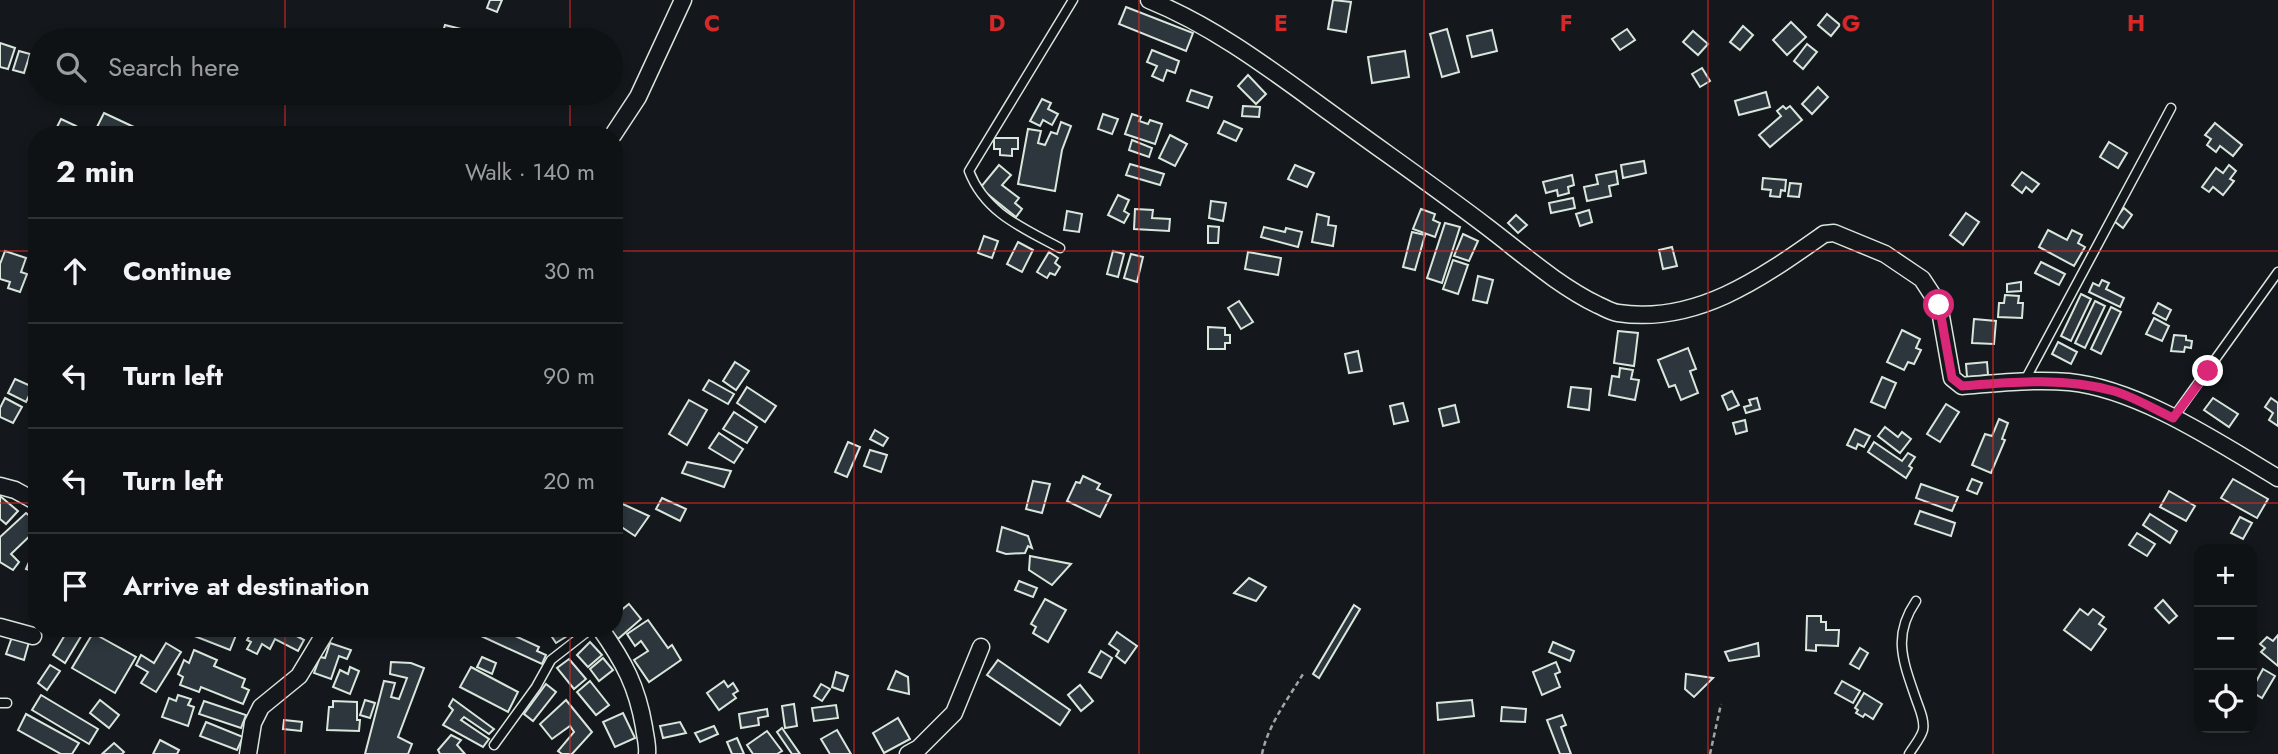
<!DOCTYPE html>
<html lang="en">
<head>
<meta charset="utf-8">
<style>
  :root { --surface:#0f1215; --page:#1d2022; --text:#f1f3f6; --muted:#9b9ea0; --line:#2f3234 }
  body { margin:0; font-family:Jost,sans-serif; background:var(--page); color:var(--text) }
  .controls { position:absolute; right:21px; bottom:21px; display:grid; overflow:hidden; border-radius:14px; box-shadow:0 4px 10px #0003 }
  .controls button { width:63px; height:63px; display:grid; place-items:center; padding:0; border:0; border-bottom:2px solid var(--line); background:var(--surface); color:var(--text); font:35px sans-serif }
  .stop { position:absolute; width:21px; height:21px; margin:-16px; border:5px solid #db2777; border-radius:50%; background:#fff }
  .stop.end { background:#db2777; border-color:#fff; box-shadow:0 2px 7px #0008 }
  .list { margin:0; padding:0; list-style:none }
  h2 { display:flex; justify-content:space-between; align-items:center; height:91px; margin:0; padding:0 28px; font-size:30px }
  h2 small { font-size:23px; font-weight:400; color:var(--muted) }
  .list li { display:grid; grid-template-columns:46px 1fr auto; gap:21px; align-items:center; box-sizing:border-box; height:105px; padding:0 28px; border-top:2px solid var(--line) }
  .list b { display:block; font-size:26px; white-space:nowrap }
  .list em { font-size:23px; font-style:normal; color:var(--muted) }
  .icon { flex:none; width:38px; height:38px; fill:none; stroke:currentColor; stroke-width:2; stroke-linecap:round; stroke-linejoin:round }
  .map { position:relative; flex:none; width:2278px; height:754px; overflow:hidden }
  .search { position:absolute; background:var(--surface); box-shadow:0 4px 10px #0003; left:28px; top:28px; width:595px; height:77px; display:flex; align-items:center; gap:18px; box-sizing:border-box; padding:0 24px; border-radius:38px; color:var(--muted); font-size:26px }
  .panel { position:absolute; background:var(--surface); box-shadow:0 4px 10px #0003; left:28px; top:126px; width:595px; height:511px; border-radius:28px }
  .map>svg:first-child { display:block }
  .building { fill:#2c363c; stroke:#d8e6dc; stroke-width:2 }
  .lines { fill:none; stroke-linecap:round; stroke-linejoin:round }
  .service-casing { stroke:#d8e6dc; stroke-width:11 }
  .minor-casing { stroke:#d8e6dc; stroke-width:19 }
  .path { stroke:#9da8a2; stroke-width:2.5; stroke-dasharray:5 3.5; stroke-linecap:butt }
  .service { stroke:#14181c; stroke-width:8 }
  .minor { stroke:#14181c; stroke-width:16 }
  .route { stroke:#db2777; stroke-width:9 }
  .grid { fill:none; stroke:#d62828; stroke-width:2; stroke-opacity:0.55 }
  .grid-label { font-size:23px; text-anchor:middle; font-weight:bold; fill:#d62828; stroke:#14181c; stroke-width:5; stroke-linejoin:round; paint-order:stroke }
</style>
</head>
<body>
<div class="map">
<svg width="2278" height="754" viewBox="0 0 2278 754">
  <rect width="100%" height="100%" fill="#14181c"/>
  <g class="building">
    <path d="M490,0H502L497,12L487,8Z"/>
    <path d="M1333,0L1351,2L1346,32L1328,29Z"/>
    <path d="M1126,7L1193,33L1186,51L1119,24Z"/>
    <path d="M1827,14L1840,25L1831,36L1818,25Z"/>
    <path d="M1791,22L1806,37L1787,55L1773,40Z"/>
    <path d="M445,25L465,30L462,40L441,38Z"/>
    <path d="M1743,26L1753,35L1740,50L1730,42Z"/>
    <path d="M1447,29L1459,72L1442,77L1430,34Z"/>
    <path d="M1627,29L1635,40L1620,50L1612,39Z"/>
    <path d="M1492,30L1497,51L1472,57L1467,36Z"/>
    <path d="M1693,31L1708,44L1698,55L1683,42Z"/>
    <path d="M0,43L15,48L8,69L0,67Z"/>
    <path d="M1807,44L1817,52L1803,69L1794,61Z"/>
    <path d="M1152,50L1179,61L1175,73L1167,70L1163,81L1152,76L1157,66L1147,62Z"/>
    <path d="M19,51L30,54L24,73L13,70Z"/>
    <path d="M1405,51L1409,77L1372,83L1368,57Z"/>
    <path d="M1702,68L1710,81L1700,87L1692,74Z"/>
    <path d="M1248,75L1266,94L1256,104L1238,86Z"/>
    <path d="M1818,87L1828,97L1812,114L1802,104Z"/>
    <path d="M1191,90L1212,97L1208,108L1187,101Z"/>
    <path d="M1766,92L1770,107L1739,115L1735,101Z"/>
    <path d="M1042,99L1051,103L1048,109L1058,114L1052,125L1043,120L1040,126L1030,121Z"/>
    <path d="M1243,106L1260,107L1259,117L1242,116Z"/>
    <path d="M1783,106L1786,109L1790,106L1802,120L1770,147L1759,135L1781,116L1777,111Z"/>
    <path d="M104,113L151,135H115L97,127Z"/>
    <path d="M1103,114L1118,119L1112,134L1098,129Z"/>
    <path d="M1132,114L1141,117L1139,121L1148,124L1150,120L1162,124L1155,144L1125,134Z"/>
    <path d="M61,119L76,126L71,135L56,129Z"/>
    <path d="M1224,121L1242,129L1236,141L1218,133Z"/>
    <path d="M1061,122L1071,126L1062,150L1055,191L1018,184L1028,129L1041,131L1038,143L1045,145L1051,132L1057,134Z"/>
    <path d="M2215,123L2242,145L2233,156L2220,146L2216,152L2207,145L2211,139L2205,135Z"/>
    <path d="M1170,135L1187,144L1175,166L1159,158Z"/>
    <path d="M994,138H1018V149H1012V156L1000,155V149H994Z"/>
    <path d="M1132,140L1152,148L1149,157L1129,150Z"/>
    <path d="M2109,142L2127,153L2118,168L2100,157Z"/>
    <path d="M1644,161L1646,173L1623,178L1621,165Z"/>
    <path d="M1130,164L1164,174L1160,185L1126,175Z"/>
    <path d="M999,165L1011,175L1002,185L1019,198L1015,203L1022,209L1016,217L980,188Z"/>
    <path d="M1295,165L1314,173L1307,187L1288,179Z"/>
    <path d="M2229,165L2236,171L2230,179L2234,181L2223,195L2213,187L2209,192L2202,187L2216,168L2223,173Z"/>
    <path d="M1616,171L1618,184L1609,186L1611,196L1587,201L1584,187L1598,184L1596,175Z"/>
    <path d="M2022,172L2039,184L2032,192L2026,187L2022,193L2012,185Z"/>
    <path d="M1572,175L1574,185L1568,187L1569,193L1558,196L1557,190L1546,193L1543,182Z"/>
    <path d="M1763,178L1786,180L1785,191L1781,190L1780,197L1770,196L1771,190L1762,189Z"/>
    <path d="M1790,183L1801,184L1799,197L1788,196Z"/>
    <path d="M1118,195L1129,200L1124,211L1129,214L1124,223L1108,215Z"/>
    <path d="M1573,198L1575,208L1551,213L1549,203Z"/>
    <path d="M1211,201L1226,203L1223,221L1209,218Z"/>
    <path d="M2124,208L2132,215L2123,228L2114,221Z"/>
    <path d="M1135,209L1153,210L1152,218L1170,219L1169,231L1134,229Z"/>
    <path d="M1421,209L1435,214L1433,220L1440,223L1435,237L1413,229Z"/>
    <path d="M1589,210L1592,222L1580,226L1576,214Z"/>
    <path d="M1067,211L1082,214L1079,232L1064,230Z"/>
    <path d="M1966,213L1979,222L1963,245L1950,235Z"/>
    <path d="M1317,214L1329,217L1328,225L1336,226L1333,246L1312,242Z"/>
    <path d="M1516,215L1527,225L1518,233L1508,223Z"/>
    <path d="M1445,223L1460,227L1442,283L1427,278Z"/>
    <path d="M1208,226L1219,227L1218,243H1208Z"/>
    <path d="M1264,227L1285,232L1286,228L1302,232L1298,247L1261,237Z"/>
    <path d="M2048,230L2067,240L2072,230L2082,235L2078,243L2085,247L2074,266L2039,247Z"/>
    <path d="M1412,232L1425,235L1415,270L1403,267Z"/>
    <path d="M1463,234L1478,241L1469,261L1454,256Z"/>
    <path d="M984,236L998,241L992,258L978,253Z"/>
    <path d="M1018,242L1033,250L1022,272L1007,264Z"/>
    <path d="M1672,247L1677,266L1663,269L1659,250Z"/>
    <path d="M5,251L26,258L21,272L27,274L20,292L8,288L10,282L0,279V264Z"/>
    <path d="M1113,251L1124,254L1118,277L1107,274Z"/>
    <path d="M1049,252L1058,258L1055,263L1060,267L1055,275L1050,273L1047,278L1037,272Z"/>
    <path d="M1248,252L1281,258L1278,275L1245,269Z"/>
    <path d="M1131,254L1143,257L1137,282L1124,278Z"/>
    <path d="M1453,260L1468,265L1458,294L1443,289Z"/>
    <path d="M2041,262L2065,274L2059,285L2035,273Z"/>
    <path d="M1478,276L1493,280L1487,303L1473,300Z"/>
    <path d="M2102,280L2109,283L2106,289L2124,298L2120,307L2089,292L2093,283L2099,286Z"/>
    <path d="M2021,282V291L2007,292V284Z"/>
    <path d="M2081,294L2091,299L2071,341L2061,336Z"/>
    <path d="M2005,295L2019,296L2018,303H2023L2022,318L1998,317L1999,303H2004Z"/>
    <path d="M1239,301L1253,322L1241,329L1228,308Z"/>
    <path d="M2095,301L2105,306L2085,348L2075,343Z"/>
    <path d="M2158,303L2171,310L2166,320L2153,313Z"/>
    <path d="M2111,307L2121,312L2101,354L2091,349Z"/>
    <path d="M2154,318L2169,326L2162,341L2146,334Z"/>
    <path d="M1974,319L1996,321L1994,344L1972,343Z"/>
    <path d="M1208,327L1225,328V335H1230V343H1225V349H1208Z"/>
    <path d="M1902,330L1920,339L1916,348L1921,350L1914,364L1908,362L1904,370L1887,362Z"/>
    <path d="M1618,331L1638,333L1634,366L1614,363Z"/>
    <path d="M2174,335L2186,336V340L2192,341L2191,348L2185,347L2184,352L2171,351Z"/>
    <path d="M2058,342L2077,352L2071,364L2052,354Z"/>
    <path d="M1688,348L1696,369L1690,371L1698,393L1681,400L1675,385L1669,387L1658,360Z"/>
    <path d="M1358,351L1362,371L1349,373L1345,354Z"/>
    <path d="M735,362L749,371L736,390L723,381Z"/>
    <path d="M1987,362L1988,375L1967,377L1966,364Z"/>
    <path d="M1620,368L1633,370L1631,379L1639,380L1635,400L1609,395L1612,376L1619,377Z"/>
    <path d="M1882,377L1896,383L1885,408L1871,402Z"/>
    <path d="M15,379L33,387L26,402L8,393Z"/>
    <path d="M709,380L734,394L728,404L703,390Z"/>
    <path d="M747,387L776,406L765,422L737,403Z"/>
    <path d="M1571,387L1591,389L1589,410L1568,407Z"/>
    <path d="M1732,391L1739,405L1728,410L1722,396Z"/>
    <path d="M5,398L22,407L13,423L0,417V408Z"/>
    <path d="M1757,398L1760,409L1746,413L1744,407L1751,405L1749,400Z"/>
    <path d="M2213,398L2238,414L2229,427L2204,410Z"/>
    <path d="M2271,398L2278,403V426L2269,420L2273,413L2265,407Z"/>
    <path d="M689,400L707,410L687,445L669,434Z"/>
    <path d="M1403,403L1408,421L1394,424L1390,406Z"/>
    <path d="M1946,404L1959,412L1940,442L1927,434Z"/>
    <path d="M1455,405L1459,422L1443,426L1439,409Z"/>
    <path d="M734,412L757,427L747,443L723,429Z"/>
    <path d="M1999,419L2008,423L2002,439L2005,440L1991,473L1972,465L1985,434L1992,436Z"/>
    <path d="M1745,420L1747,431L1736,434L1733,423Z"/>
    <path d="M1885,427L1898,437L1902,432L1911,439L1900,453L1878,436Z"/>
    <path d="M1855,429L1870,436L1864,447L1858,444L1856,449L1847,445Z"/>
    <path d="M875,430L888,438L883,446L870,439Z"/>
    <path d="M719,433L743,449L734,463L709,448Z"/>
    <path d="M848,442L860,447L847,477L835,472Z"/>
    <path d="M1874,442L1902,461L1908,453L1915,457L1909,466L1912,468L1906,478L1868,452Z"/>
    <path d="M870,450L887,455L881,472L864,466Z"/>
    <path d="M687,462L731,471L724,487L682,473Z"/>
    <path d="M1083,476L1100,484L1097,489L1111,495L1100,517L1067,501L1076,482L1080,483Z"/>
    <path d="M1972,479L1982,483L1977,494L1967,490Z"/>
    <path d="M2233,479L2268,499L2257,518L2221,498Z"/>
    <path d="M1033,481L1050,484L1042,513L1026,509Z"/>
    <path d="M1921,484L1958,497L1952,511L1916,498Z"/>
    <path d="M2169,491L2195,506L2186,521L2160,507Z"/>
    <path d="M0,496L18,511L6,524L0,519Z"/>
    <path d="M662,498L686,509L680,521L656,509Z"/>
    <path d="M614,500L649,516L635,536L614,522Z"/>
    <path d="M1920,511L1955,523L1951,536L1915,524Z"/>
    <path d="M26,513L37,522V529L11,554L19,562L13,570L0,562V537Z"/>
    <path d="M2150,514L2177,531L2170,543L2143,525Z"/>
    <path d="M2240,517L2252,523L2243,539L2231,533Z"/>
    <path d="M1002,527L1028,536L1032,548L1028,546L1025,553L1006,554L997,551Z"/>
    <path d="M2137,533L2155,544L2147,556L2129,545Z"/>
    <path d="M37,544V573L26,569Z"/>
    <path d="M1030,556L1071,564L1052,585L1029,570Z"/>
    <path d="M1249,578L1266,587L1256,601L1234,593Z"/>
    <path d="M1019,581L1037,588L1033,597L1015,590Z"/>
    <path d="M1045,599L1066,610L1048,642L1033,633L1036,627L1031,624Z"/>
    <path d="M2163,600L2177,616L2169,623L2155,608Z"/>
    <path d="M629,604L641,619L618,639L609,628H614V616Z"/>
    <path d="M1354,605L1360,609L1319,678L1313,674Z"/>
    <path d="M2080,609L2088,615L2093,609L2104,617L2099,624L2106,629L2091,650L2064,630Z"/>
    <path d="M1807,616H1821V622H1826V630H1839L1838,646L1816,645V651L1806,650Z"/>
    <path d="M648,620L668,648L672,645L681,660L649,682L634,660L648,651L641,641L635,646L627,634Z"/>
    <path d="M69,628H86L65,663L53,655Z"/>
    <path d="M174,628H211L225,634L227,628L238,630L230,650Z"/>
    <path d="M254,628H282L304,640L298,651L275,639L270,649L262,644L257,654L247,649L251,642L247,640Z"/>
    <path d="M485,628L496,633L498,628L539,647L537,651L546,655L542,664L481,636Z"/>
    <path d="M559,628H580L556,643L550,634Z"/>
    <path d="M1117,632L1137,646L1125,663L1116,656L1119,651L1109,644Z"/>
    <path d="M93,633L136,657L115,693L72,668Z"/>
    <path d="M2278,635V666L2261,652L2265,648L2260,644L2267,637L2273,641Z"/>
    <path d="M12,637L29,642L24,660L6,654Z"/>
    <path d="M590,642L602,655L588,667L577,655Z"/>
    <path d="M1553,642L1574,651L1570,661L1549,652Z"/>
    <path d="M166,643L181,652L156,692L141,683L148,672L136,665L141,655L154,663Z"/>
    <path d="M330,643L351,650L347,659L339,656L331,679L314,673L320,657L325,658Z"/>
    <path d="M1758,643L1759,656L1729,661L1725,652Z"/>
    <path d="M1860,648L1868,653L1859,669L1850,664Z"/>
    <path d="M194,650L217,660L214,666L245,679L242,687L249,690L243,704L201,687L199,692L180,685L183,677L178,674L184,660L189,663Z"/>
    <path d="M1101,651L1112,658L1101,678L1089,672Z"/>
    <path d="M482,657L496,663L492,674L477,667Z"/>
    <path d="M603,658L613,670L599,681L590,669Z"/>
    <path d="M569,659L586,679L574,689L557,668Z"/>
    <path d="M998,660L1070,710L1060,725L987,675Z"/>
    <path d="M391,662L411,663L424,668L398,737L412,744L408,754H365L384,681L395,683L391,697L399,699L407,678L390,674Z"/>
    <path d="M1556,662L1560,672L1555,674L1560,687L1542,695L1533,672Z"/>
    <path d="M50,665L60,671L47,690L38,683Z"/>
    <path d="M350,667L359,671L350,694L333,687L340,670L348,674Z"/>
    <path d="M471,667L518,692L508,712L460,687Z"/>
    <path d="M2263,669L2275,676L2262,698L2252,692V689Z"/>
    <path d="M896,671L908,677L909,694L888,689Z"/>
    <path d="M836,672L848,676L843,691L832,687Z"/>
    <path d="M1686,674L1713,678L1694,697L1685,689Z"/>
    <path d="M590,681L609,705L596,715L577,692Z"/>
    <path d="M724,681L728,687L733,683L738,691L733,694L736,698L719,710L707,693Z"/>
    <path d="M1842,681L1860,691L1853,703L1835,693Z"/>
    <path d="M546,684L556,692L533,721L524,714Z"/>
    <path d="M821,684L830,689L822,701L814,696Z"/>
    <path d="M1080,685L1093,701L1081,711L1068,695Z"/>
    <path d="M1864,693L1882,704L1873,719L1865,714L1863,717L1856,713L1858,710L1855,708Z"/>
    <path d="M41,695L98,729L89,744L32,710Z"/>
    <path d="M178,695L191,699L188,705L194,707L188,726L162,717L169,698L176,701Z"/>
    <path d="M453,699L494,729L489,734L464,717L461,720L489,739L483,747L443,725L453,710L449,706Z"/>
    <path d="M100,700L119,715L109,728L90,713Z"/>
    <path d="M365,700L375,703L370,718L360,715Z"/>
    <path d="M566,700L592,732L572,754H562L558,751L574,732L570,726L552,739L540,724Z"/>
    <path d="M1472,700L1474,716L1438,720L1437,703Z"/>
    <path d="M204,701L246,715L241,728L199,714Z"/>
    <path d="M333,701L357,702V720H360L359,731L327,730L329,707H333Z"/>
    <path d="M794,704L797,726L785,728L782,706Z"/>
    <path d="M836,705L838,718L814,721L812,708Z"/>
    <path d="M1502,707L1526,709L1525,722L1501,721Z"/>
    <path d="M767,709L768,716L758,718L759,725L741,728L739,714Z"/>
    <path d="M623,713L635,738L615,747L603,722Z"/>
    <path d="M26,714L79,743L72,754H61L18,730Z"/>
    <path d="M1562,715L1566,725L1561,727L1571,754H1560L1547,720Z"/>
    <path d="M898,718L910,739L884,753L873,733Z"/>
    <path d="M284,720L302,722L301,731L283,729Z"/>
    <path d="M206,722L243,737L237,750L200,736Z"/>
    <path d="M680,722L686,733L663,738L660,726Z"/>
    <path d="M714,726L718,734L700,742L695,733Z"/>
    <path d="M782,728L800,754H792L777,732Z"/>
    <path d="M837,730L851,754H830L821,739Z"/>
    <path d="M767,731L782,751L777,754H753L747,745Z"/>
    <path d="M451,735L461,740L457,745L465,754H440L438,750Z"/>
    <path d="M737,738L744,754H732L727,742Z"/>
    <path d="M160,740L179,750L177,754H153Z"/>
    <path d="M114,743L124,752L122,754H102Z"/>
  </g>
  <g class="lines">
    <defs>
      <g id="service">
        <path d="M1060,248C1023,228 985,213 969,171L1073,0"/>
        <path d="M2024,382L2171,108"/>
        <path d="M2173,418L2278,272"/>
        <path d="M0,703H7"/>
        <path d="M494,745L536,687L551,660L592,628"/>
        <path d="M1909,754C1913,747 1921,738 1923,730C1925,720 1919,708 1916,699C1903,661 1892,636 1916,601"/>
      </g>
      <g id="minor">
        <path d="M1149,0C1216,27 1274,72 1332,114C1384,152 1436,188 1486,226C1523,254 1557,285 1598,305C1605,308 1611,312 1618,313C1697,325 1763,277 1824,234L1834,233L1885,254L1922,279L1939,305L1952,378L1962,386C1997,383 2034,379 2069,382C2139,389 2219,443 2278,478"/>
        <path d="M613,135L638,97L683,0"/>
        <path d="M0,486L15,490L37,502"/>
        <path d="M0,627L33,636"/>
        <path d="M600,628C624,662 637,686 644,727C645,736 648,745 647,754"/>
        <path d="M248,754L253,723L261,707L299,676L328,628"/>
        <path d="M908,754L919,748L954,713L981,647"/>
      </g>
    </defs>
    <use href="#service" class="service-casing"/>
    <use href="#minor" class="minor-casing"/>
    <g class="path">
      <path d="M1262,754C1268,725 1288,699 1303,674"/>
      <path d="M1710,754L1721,704"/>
    </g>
    <use href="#service" class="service"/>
    <use href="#minor" class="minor"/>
  </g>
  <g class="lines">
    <path class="route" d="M1939,305L1952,378L1962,386C2013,382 2064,377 2114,391C2134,397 2154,409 2173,418L2208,371"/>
  </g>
  <path class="grid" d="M285,0V40M570,0V40M854,0V754M1139,0V754M1424,0V754M1708,0V754M1993,0V754M285,93V135M570,93V135M0,251H37M614,251H2278M0,503H37M614,503H2278M285,628V754M570,628V754"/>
  <g class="grid-label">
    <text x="712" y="31">C</text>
    <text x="997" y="31">D</text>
    <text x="1281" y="31">E</text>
    <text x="1566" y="31">F</text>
    <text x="1851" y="31">G</text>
    <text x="2136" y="31">H</text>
  </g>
</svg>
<div class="controls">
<button>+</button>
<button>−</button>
<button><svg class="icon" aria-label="locate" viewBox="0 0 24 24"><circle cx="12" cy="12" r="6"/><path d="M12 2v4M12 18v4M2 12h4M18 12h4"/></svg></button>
</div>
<div class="stop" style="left:1939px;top:305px"></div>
<div class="stop end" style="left:2208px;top:371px"></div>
<div class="search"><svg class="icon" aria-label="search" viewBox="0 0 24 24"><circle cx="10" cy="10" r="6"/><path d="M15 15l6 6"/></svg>Search here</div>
<section class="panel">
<h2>2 min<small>Walk · 140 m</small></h2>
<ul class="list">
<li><svg class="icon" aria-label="ahead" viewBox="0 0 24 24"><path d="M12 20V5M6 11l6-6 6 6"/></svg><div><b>Continue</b></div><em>30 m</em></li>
<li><svg class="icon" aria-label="left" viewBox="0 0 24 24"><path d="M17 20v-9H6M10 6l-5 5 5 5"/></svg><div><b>Turn left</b></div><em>90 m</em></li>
<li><svg class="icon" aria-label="left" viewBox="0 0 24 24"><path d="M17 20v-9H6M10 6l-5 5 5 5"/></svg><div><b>Turn left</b></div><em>20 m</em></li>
<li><svg class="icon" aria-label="arrive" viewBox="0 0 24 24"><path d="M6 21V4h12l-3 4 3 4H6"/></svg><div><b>Arrive at destination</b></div></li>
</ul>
</section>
</div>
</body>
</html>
